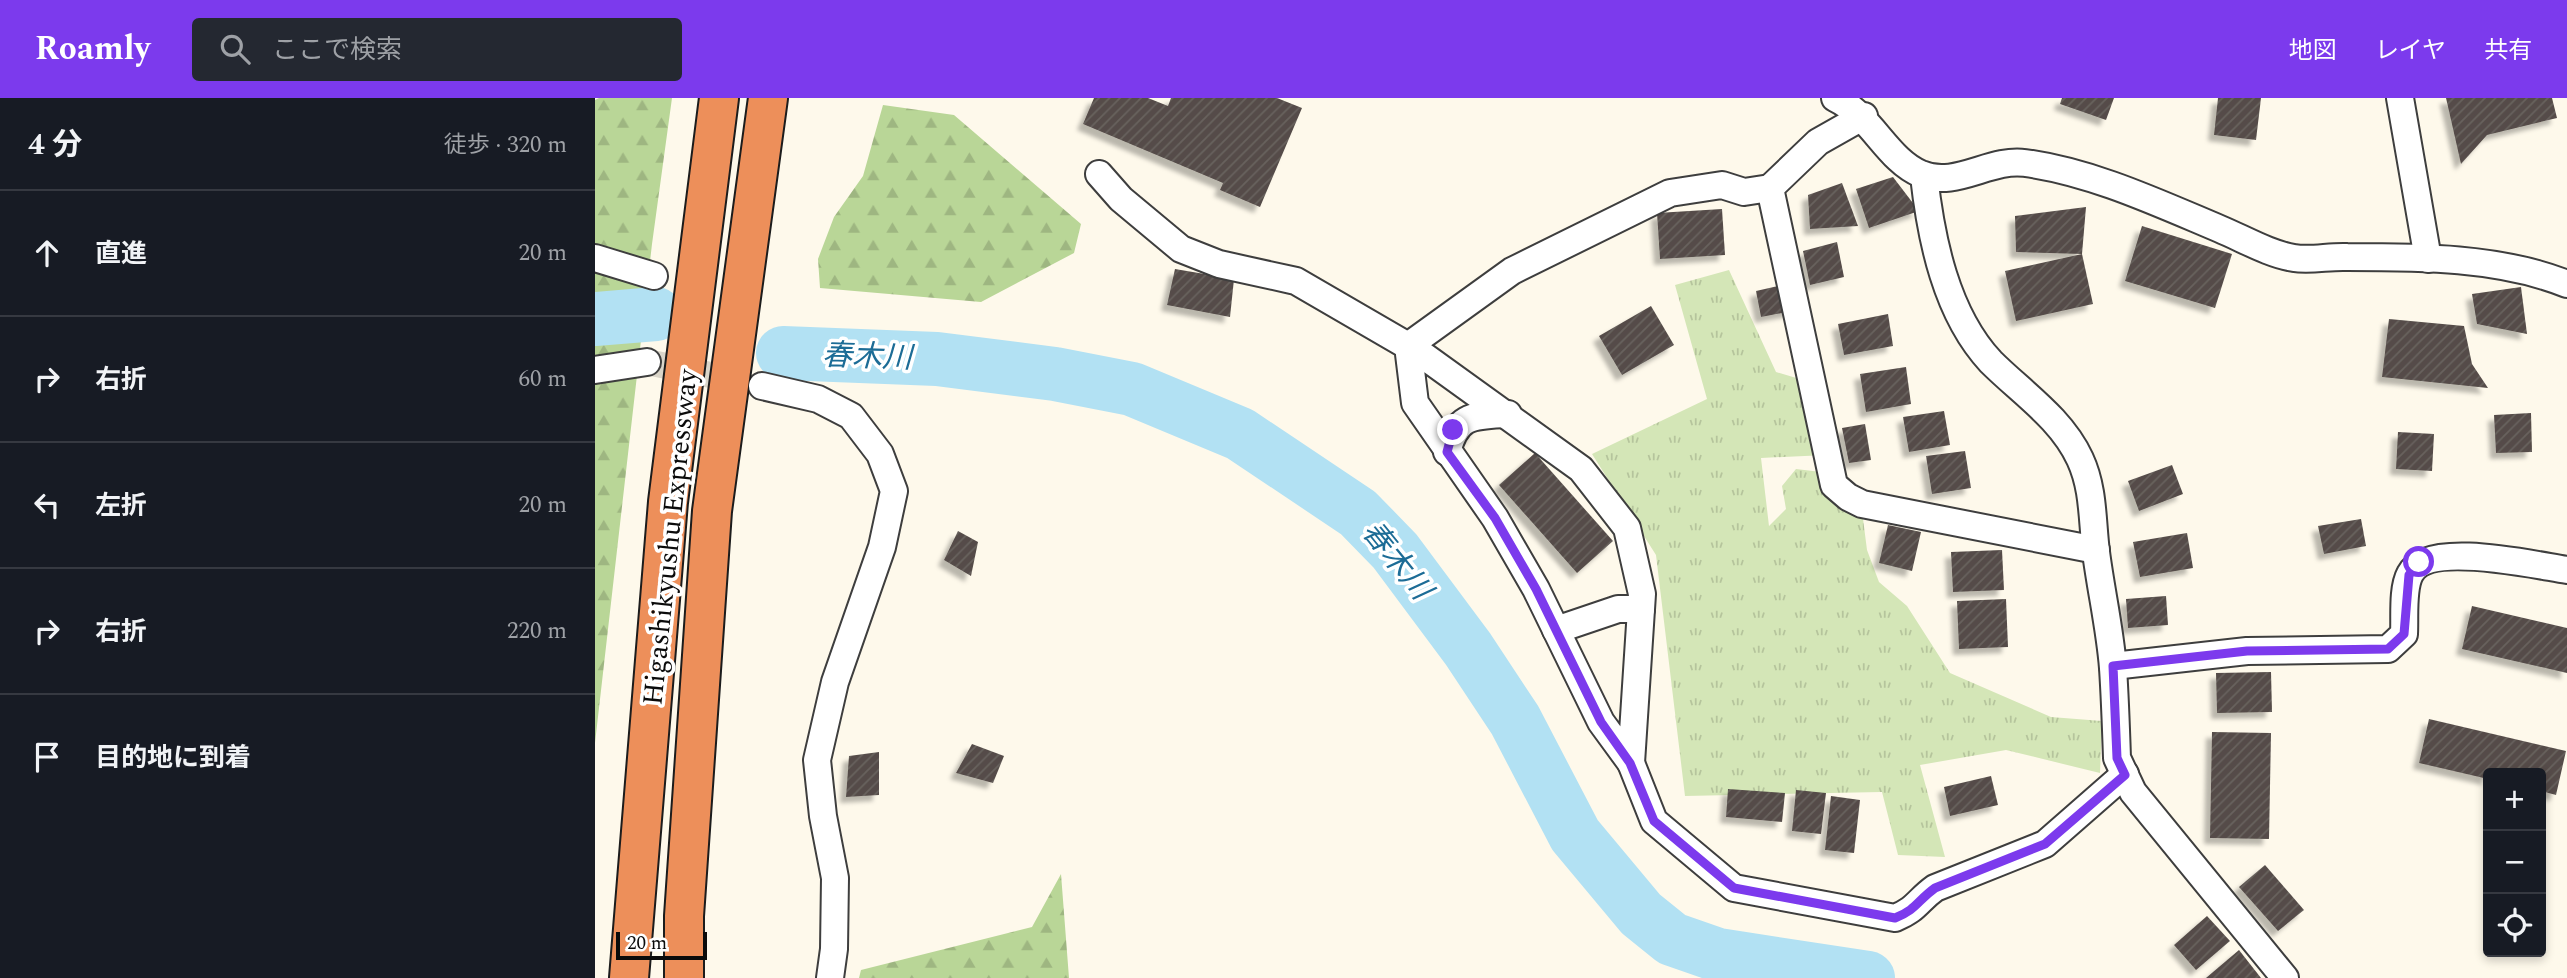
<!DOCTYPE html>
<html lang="ja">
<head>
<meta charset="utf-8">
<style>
  :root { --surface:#171b24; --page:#242831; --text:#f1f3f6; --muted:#9ea1a6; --line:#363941; --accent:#7c3aed }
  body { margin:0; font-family:Spectral,"Noto Sans JP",serif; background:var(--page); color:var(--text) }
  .controls { position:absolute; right:21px; bottom:21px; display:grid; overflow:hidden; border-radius:7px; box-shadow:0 4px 10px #0003 }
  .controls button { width:63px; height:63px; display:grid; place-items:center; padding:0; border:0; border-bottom:2px solid var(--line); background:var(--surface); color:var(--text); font:35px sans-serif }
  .scale { position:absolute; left:21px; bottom:18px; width:91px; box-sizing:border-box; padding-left:7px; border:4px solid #0b0b0b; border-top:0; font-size:19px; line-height:24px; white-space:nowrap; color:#0b0b0b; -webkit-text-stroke:5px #fff; paint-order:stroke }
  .stop { position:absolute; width:21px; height:21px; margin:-16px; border:5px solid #7c3aed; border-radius:50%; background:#fff }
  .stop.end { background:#7c3aed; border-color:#fff; box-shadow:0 2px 7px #0008 }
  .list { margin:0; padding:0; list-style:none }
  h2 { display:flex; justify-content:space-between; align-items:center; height:91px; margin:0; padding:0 28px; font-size:30px }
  h2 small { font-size:23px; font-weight:400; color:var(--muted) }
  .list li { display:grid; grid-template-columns:46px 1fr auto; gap:21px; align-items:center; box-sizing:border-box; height:126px; padding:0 28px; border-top:2px solid var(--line) }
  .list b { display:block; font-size:26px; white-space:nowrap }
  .list em { font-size:23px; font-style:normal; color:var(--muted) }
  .icon { flex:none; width:38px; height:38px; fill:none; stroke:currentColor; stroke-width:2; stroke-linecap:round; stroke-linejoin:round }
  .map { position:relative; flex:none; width:1972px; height:880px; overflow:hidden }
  header { display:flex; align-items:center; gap:42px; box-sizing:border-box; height:98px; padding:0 35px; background:var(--accent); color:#fff }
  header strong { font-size:33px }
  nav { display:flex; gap:38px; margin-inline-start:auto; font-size:24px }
  .search { width:490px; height:63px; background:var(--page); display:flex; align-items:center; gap:18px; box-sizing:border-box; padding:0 24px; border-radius:7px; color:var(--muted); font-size:26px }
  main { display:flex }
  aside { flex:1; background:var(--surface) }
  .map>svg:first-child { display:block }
  .forest { fill:url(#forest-firs) }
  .park { fill:url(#park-tufts) }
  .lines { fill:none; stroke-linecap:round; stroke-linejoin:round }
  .river { stroke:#b2e1f3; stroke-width:54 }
  .building { fill:url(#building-hatch); filter:url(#shadow) }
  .minor-tunnel { stroke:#dad5c9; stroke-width:26; stroke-dasharray:26 13; stroke-linecap:butt }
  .minor-casing { stroke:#3e3e3e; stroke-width:30 }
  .motorway-casing { stroke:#1c1c1c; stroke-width:42 }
  .minor { stroke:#fff; stroke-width:26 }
  .motorway { stroke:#ed8f5a; stroke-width:38 }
  .route { stroke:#7c3aed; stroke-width:9 }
  .labels { text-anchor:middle; stroke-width:7; stroke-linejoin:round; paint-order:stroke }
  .street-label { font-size:28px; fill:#0b0b0b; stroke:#fff }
  .water-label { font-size:30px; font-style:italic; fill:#1c6c96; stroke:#fff }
</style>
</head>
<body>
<header>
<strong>Roamly</strong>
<div class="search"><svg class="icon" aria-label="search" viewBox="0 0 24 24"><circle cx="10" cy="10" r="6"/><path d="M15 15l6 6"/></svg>ここで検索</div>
<nav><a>地図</a><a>レイヤ</a><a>共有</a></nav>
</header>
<main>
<aside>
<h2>4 分<small>徒歩 · 320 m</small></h2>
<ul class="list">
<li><svg class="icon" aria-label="ahead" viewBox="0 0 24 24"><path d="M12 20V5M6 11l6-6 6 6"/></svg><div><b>直進</b></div><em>20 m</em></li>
<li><svg class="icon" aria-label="right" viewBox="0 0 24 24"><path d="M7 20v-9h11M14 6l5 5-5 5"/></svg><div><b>右折</b></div><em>60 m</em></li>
<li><svg class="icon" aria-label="left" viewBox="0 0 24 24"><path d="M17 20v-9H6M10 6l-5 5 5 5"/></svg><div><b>左折</b></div><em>20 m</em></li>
<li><svg class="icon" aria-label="right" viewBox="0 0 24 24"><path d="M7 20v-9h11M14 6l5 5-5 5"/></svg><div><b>右折</b></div><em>220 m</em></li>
<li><svg class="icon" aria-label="arrive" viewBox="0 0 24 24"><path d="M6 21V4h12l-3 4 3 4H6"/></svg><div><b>目的地に到着</b></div></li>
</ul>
</aside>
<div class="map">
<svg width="1972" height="880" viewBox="0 0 1972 880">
  <defs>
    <pattern id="forest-firs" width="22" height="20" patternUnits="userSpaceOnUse" patternTransform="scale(1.75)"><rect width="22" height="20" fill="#b9d697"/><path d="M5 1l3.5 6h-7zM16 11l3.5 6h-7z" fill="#9eb681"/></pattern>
    <pattern id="park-tufts" width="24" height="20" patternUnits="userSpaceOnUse" patternTransform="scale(1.75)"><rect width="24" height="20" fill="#d4e6b7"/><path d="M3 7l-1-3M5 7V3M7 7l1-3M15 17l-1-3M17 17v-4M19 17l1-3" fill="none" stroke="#b5c49c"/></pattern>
    <pattern id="building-hatch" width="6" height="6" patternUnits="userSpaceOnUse" patternTransform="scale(1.75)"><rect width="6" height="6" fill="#544c48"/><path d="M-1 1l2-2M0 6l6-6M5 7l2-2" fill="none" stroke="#68615e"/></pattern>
    <filter id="shadow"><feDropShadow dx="-6" dy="6" stdDeviation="2" flood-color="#0004"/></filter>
  </defs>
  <rect width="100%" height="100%" fill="#fef9eb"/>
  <g class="forest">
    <path d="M4,0H77L57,146L0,645V2Z"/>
    <path d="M288,7L359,17L486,126L479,155L386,204L225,190L223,161L239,119L268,78Z"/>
    <path d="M466,776L474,880H264L266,872L437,829Z"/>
  </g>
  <path class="park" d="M1134,172L1181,274L1218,285L1231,357L1166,360L1174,428L1191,411L1187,388L1201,371L1226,374L1267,413L1272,452L1284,484L1312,508L1355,575L1456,619L1507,623L1505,675L1411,652L1325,667L1350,759L1303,757L1287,694L1090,698L1061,457L997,356L1112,301L1080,187Z"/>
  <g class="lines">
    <g class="river">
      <path d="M0,221L61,216"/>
      <path d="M188,255L342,261L460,276L537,291L645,336L763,415L800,453L873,551L920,622L980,737L1046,816L1077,841L1123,857L1273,880"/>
    </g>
  </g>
  <g class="building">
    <path d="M499,0H553L573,8L576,0H682L707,10L665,109L625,92L628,85L488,26Z"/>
    <path d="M1467,0H1519L1511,22L1465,6Z"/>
    <path d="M1623,0H1666L1661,42L1619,37Z"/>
    <path d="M1851,0H1957L1962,20L1892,37L1866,66Z"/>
    <path d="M1298,79L1324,113L1274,130L1261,91Z"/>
    <path d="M1247,85L1263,128L1215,131L1213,97Z"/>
    <path d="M1491,109L1487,156L1421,154L1420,118Z"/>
    <path d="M1127,111L1130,157L1065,161L1062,115Z"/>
    <path d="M1547,128L1637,156L1620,210L1530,183Z"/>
    <path d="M1242,144L1249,179L1215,187L1208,153Z"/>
    <path d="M1487,156L1498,206L1421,223L1410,173Z"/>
    <path d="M580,171L639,181L635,219L572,207Z"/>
    <path d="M1192,186L1197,213L1166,219L1161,193Z"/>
    <path d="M1926,189L1932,236L1882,226L1877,196Z"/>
    <path d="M1056,208L1079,247L1027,277L1004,238Z"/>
    <path d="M1293,216L1298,248L1249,257L1243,226Z"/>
    <path d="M1794,221L1869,228L1877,266L1893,290L1787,279Z"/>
    <path d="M1311,269L1316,306L1271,314L1265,276Z"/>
    <path d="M1349,313L1355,347L1314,354L1308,319Z"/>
    <path d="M1936,315L1937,354L1901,355L1899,317Z"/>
    <path d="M1270,326L1276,362L1254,365L1247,330Z"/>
    <path d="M1803,334L1839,336L1837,373L1801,371Z"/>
    <path d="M1370,353L1376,390L1337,396L1331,358Z"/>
    <path d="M940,355L1018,443L982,475L904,387Z"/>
    <path d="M1577,367L1588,396L1544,413L1533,383Z"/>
    <path d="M1766,421L1771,448L1729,456L1723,428Z"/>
    <path d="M1293,427L1326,434L1317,473L1284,465Z"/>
    <path d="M363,433L383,444L376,478L349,462Z"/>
    <path d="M1592,435L1598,470L1545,479L1538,444Z"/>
    <path d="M1407,452L1409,492L1358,494L1356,454Z"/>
    <path d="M1571,498L1573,527L1533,530L1531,501Z"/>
    <path d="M1411,501L1413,549L1364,551L1362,503Z"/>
    <path d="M1877,508L1972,530V575L1867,551Z"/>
    <path d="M1676,574L1677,614L1622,615L1621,575Z"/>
    <path d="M1834,621L1971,653L1961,697L1946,693V675H1893V681L1824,665Z"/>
    <path d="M1617,634L1676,635L1674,741L1615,740Z"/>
    <path d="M377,646L409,658L398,685L361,675Z"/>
    <path d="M284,654V697L251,699L254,658Z"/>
    <path d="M1396,678L1403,707L1355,718L1349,689Z"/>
    <path d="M1133,691L1190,695L1187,724L1131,719Z"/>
    <path d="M1201,692L1231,695L1226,736L1197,733Z"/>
    <path d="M1236,698L1265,702L1259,755L1230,752Z"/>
    <path d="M1670,767L1709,812L1683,833L1644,789Z"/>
    <path d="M1612,818L1635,843L1601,872L1579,847Z"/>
    <path d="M1644,852L1666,880H1611Z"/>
  </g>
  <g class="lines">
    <path class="minor-tunnel" d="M52,264L150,284"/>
    <defs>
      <g id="minor">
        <path d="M1240,0C1277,18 1292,62 1326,76C1360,91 1395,60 1430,65C1497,74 1563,105 1625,131C1649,141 1674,156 1699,160C1715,163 1735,158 1752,159C1824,159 1905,159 1972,186"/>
        <path d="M1805,0L1833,161"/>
        <path d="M1269,18L1223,44L1175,90L1239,387L1253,399L1267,406L1501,452"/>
        <path d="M504,76L526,101L586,151L624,166L701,183L813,248L829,258L986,371L1032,430L1047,496L1036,665L1006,624L941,491L900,420L820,305L813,248"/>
        <path d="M1329,78C1336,141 1351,216 1396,264C1427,295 1466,320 1485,361C1499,391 1497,423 1501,454C1506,493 1515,531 1518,570C1520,600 1521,630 1522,660L1538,694L1690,880"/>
        <path d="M0,160L59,178"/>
        <path d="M813,248L917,173L1075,95L1127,87L1149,94L1175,90"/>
        <path d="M0,272L52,264"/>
        <path d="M167,288L223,301L256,318L285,356L299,393L287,449L240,584L222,662L228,718L240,780L239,851L235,880"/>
        <path d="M852,354C862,316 878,318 913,316"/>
        <path d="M961,532L1023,511H1046"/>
        <path d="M1518,568L1652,553L1793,551L1809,536C1810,519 1807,491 1815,476C1832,442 1939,467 1972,472"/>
        <path d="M1036,665L1059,723L1139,790L1300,820C1322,811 1322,803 1340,790L1450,746L1530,676"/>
      </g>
      <g id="motorway">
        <path d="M34,880L73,404L124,0"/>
        <path d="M89,880V818L117,413L173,0"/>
      </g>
    </defs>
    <use href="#minor" class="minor-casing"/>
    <use href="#motorway" class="motorway-casing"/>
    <use href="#minor" class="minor"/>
    <use href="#motorway" class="motorway"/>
  </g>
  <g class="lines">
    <path class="route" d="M858,332L852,354L900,420L941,491L1006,624L1035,665L1059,723L1139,790L1300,820C1322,811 1322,803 1340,790L1450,746L1530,677L1522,660L1518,568L1652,553L1793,551L1809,536L1814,477L1824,464"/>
  </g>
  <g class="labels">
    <g class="street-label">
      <text transform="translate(74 439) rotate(-84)" y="10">Higashikyushu Expressway</text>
    </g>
    <g class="water-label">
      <text transform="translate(272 258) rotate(2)" y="10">春木川</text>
      <text transform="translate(802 462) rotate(51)" y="10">春木川</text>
    </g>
  </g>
</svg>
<div class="controls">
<button>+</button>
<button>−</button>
<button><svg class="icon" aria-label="locate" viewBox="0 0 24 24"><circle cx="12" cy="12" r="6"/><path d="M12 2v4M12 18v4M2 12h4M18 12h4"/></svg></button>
</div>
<div class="scale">20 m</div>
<div class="stop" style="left:1824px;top:464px"></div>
<div class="stop end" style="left:858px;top:332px"></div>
</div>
</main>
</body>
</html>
